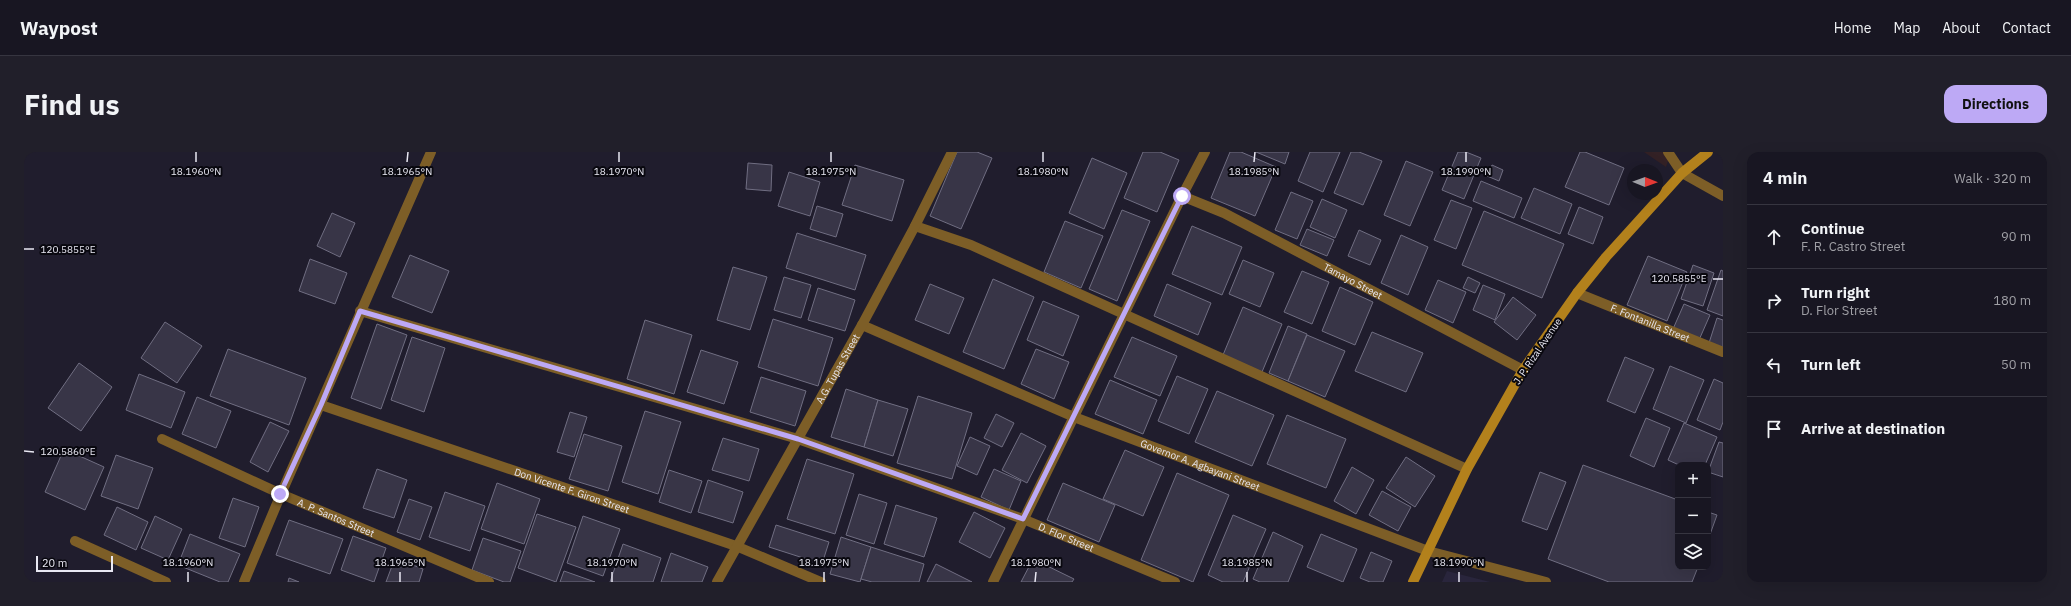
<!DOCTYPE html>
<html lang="en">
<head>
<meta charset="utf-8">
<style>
  :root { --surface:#181622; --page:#211f2a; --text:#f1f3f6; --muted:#9f9fa5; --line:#363540; --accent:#bda9f5 }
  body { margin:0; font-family:"IBM Plex Sans",sans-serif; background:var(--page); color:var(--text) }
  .controls { position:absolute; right:12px; bottom:12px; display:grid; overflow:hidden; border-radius:8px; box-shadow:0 4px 16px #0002 }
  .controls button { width:36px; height:36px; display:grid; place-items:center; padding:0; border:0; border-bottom:1px solid var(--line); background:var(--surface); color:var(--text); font:20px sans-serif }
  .compass { position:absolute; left:1603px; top:12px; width:36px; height:36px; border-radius:50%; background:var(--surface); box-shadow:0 4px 16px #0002; rotate:91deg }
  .scale { position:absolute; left:12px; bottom:10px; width:77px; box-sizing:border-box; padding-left:4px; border:2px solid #e9e8f3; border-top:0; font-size:11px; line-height:14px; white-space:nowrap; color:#e9e8f3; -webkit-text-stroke:3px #09080f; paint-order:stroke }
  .stop { position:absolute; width:12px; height:12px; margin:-9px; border:3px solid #bda9f5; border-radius:50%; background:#fff }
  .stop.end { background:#bda9f5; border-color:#fff; box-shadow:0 1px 4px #0008 }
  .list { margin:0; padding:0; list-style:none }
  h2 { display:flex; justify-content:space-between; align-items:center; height:52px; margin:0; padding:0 16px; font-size:17px }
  h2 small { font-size:13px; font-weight:400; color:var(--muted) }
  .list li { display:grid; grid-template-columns:26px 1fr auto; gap:12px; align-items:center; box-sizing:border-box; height:64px; padding:0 16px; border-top:1px solid var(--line) }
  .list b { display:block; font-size:15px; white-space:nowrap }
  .list p { margin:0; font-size:13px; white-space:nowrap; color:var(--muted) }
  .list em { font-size:13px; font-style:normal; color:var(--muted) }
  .icon { flex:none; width:22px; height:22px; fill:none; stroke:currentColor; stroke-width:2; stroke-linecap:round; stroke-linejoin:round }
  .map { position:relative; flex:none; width:1699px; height:430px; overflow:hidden; border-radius:12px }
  header { display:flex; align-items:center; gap:24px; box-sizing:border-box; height:56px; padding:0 20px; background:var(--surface); border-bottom:1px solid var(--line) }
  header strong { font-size:19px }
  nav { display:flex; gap:22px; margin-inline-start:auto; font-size:14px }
  .intro { display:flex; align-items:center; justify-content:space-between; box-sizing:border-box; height:96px; padding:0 24px }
  h1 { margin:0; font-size:28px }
  .button { padding:10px 18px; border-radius:12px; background:var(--accent); color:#111; font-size:14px; font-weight:700 }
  main { display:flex; gap:24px; padding:0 24px }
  aside { flex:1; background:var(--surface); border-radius:12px; box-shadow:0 4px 16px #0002 }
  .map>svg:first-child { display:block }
  .built { fill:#29253c }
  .education { fill:#332125 }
  .building { fill:#383547; stroke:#706e82 }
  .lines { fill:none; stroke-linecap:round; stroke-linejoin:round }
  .service { stroke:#7d5e27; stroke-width:10 }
  .minor { stroke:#7d5e27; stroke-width:10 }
  .secondary { stroke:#b3811c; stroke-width:10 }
  .route { stroke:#bda9f5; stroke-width:5 }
  .ticks { fill:none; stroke:#e9e8f3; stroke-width:1.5 }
  .labels { text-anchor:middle; stroke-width:4; stroke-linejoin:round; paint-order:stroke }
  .street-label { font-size:10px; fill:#e9e8f3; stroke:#09080f }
  .ticks-label { font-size:10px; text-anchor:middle; fill:#e9e8f3; stroke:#09080f; stroke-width:4; stroke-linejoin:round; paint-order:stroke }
</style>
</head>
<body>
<header>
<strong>Waypost</strong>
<nav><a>Home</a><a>Map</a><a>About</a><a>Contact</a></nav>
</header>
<div class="intro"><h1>Find us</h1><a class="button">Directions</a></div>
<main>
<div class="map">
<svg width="1699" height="430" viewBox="0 0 1699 430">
  <rect width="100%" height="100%" fill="#201d2d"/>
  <path class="built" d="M1423,419L1466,430H1418Z"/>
  <path class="education" d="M1620,0H1647L1642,15Z"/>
  <g class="building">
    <path d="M933,0H953L968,6L937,77L906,64Z"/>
    <path d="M1119,0H1136L1155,8L1133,60L1100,46Z"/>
    <path d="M1206,0H1217L1252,15L1231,64L1187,46Z"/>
    <path d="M1232,0H1265L1261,12Z"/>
    <path d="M1286,0H1316L1299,40L1274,29Z"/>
    <path d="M1327,0H1335L1358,9L1339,53L1310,41Z"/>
    <path d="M1434,0H1442L1457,6L1440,47L1418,38Z"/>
    <path d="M1556,0H1561L1600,16L1585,53L1541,35Z"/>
    <path d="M1068,6L1103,21L1080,77L1045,61Z"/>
    <path d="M1382,9L1409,20L1386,74L1360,63Z"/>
    <path d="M724,11L748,13L747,39L722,37Z"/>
    <path d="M831,13L880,28L868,69L818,53Z"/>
    <path d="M1468,13L1479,18L1475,29L1463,24Z"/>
    <path d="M765,20L796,30L786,64L754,54Z"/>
    <path d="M1457,29L1498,46L1490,66L1449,49Z"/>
    <path d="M1510,36L1548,52L1536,82L1497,66Z"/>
    <path d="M1267,40L1289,49L1273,87L1251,78Z"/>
    <path d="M1298,47L1323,58L1311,86L1286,75Z"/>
    <path d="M1427,48L1448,56L1432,97L1410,88Z"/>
    <path d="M793,54L819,62L812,85L786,77Z"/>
    <path d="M1555,55L1579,65L1569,92L1544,82Z"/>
    <path d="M1098,58L1126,69L1093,149L1065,137Z"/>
    <path d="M1460,59L1540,92L1518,146L1438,113Z"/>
    <path d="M308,61L331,71L316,105L293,94Z"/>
    <path d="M1041,69L1079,84L1057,136L1020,120Z"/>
    <path d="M1168,74L1218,95L1198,143L1148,122Z"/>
    <path d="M1283,77L1310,88L1303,104L1276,93Z"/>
    <path d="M1335,78L1357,88L1346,113L1324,104Z"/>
    <path d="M773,81L842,103L831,138L762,116Z"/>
    <path d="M1377,83L1404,95L1384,143L1357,131Z"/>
    <path d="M386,103L425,119L408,161L368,145Z"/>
    <path d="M1624,104L1663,120L1643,169L1603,153Z"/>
    <path d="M286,107L323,121L311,152L275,139Z"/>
    <path d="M1219,108L1250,121L1236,155L1205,142Z"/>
    <path d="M1669,113L1690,121L1679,154L1657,147Z"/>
    <path d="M709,115L743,125L726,178L693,168Z"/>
    <path d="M1697,118L1699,119V164L1683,158Z"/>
    <path d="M1278,119L1305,130L1288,172L1260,160Z"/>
    <path d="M760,125L787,133L777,166L750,158Z"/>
    <path d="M1444,125L1456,131L1451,141L1439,136Z"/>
    <path d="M969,127L1010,145L980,217L939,200Z"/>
    <path d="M1414,128L1442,140L1429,171L1401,158Z"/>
    <path d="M906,132L940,146L925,182L891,168Z"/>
    <path d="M1143,132L1187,151L1174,183L1130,164Z"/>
    <path d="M1459,133L1481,142L1471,168L1449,158Z"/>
    <path d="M1316,135L1349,150L1331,193L1298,179Z"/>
    <path d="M794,136L831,148L821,179L784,168Z"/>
    <path d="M1489,145L1512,163L1493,188L1470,170Z"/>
    <path d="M1019,149L1055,164L1039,204L1003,188Z"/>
    <path d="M1660,152L1686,163L1675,188L1649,177Z"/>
    <path d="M1219,155L1258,172L1238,220L1199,203Z"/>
    <path d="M1693,166L1699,168V196L1685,191Z"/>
    <path d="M749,167L809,186L794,234L734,215Z"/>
    <path d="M621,168L668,183L650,242L603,227Z"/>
    <path d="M141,170L178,194L153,231L117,206Z"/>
    <path d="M353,172L383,183L357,257L327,246Z"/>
    <path d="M1264,174L1283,182L1264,229L1245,221Z"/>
    <path d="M1348,180L1399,201L1382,240L1331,219Z"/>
    <path d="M1283,183L1321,199L1301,245L1264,229Z"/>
    <path d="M388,185L421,196L400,260L367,248Z"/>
    <path d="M1108,185L1153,204L1136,244L1090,225Z"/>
    <path d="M204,197L282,226L265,273L186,244Z"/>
    <path d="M1012,197L1045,210L1030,247L997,232Z"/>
    <path d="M677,198L714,210L700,252L663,240Z"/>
    <path d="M1601,205L1630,217L1611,261L1583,249Z"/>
    <path d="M55,211L88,235L57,279L24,256Z"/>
    <path d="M1646,214L1680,228L1662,271L1629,257Z"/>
    <path d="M115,222L161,240L147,276L102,258Z"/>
    <path d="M1153,224L1184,237L1165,282L1134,269Z"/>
    <path d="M737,225L782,239L771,274L726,260Z"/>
    <path d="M1690,227L1699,231V270L1696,278L1673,268Z"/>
    <path d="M1086,228L1133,248L1119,282L1071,262Z"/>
    <path d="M822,237L854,248L840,295L807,285Z"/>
    <path d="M1193,239L1250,263L1228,314L1171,290Z"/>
    <path d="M894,244L948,261L928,327L873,311Z"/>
    <path d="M173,245L207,259L192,296L158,282Z"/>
    <path d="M854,248L884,257L869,304L840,295Z"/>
    <path d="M621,259L657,270L634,342L598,330Z"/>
    <path d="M546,260L563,265L550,305L533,300Z"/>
    <path d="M972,262L990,271L978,295L960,286Z"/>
    <path d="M1263,263L1322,287L1302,336L1243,312Z"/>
    <path d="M1622,266L1646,276L1630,315L1606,304Z"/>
    <path d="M246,270L265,279L244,320L226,310Z"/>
    <path d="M1660,271L1693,285L1681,313H1655L1644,308Z"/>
    <path d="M997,281L1022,294L1003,331L978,318Z"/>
    <path d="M560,282L598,294L584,339L545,327Z"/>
    <path d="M946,285L966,294L953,323L933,314Z"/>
    <path d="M699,286L735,297L725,329L688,318Z"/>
    <path d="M1695,290L1699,291V325L1684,320Z"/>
    <path d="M40,297L80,315L61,358L21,340Z"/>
    <path d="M1101,298L1140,315L1119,364L1079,347Z"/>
    <path d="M92,303L129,316L114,357L77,344Z"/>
    <path d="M1382,305L1411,324L1391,355L1362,336Z"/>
    <path d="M783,307L830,322L811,382L763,367Z"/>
    <path d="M1559,313L1654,348V415H1674L1668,430H1585L1524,407Z"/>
    <path d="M1328,315L1350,328L1332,362L1310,349Z"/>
    <path d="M353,317L383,328L370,366L339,356Z"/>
    <path d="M970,317L997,329L985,358L957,345Z"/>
    <path d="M645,318L678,329L667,361L635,350Z"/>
    <path d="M1516,320L1542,330L1523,378L1498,369Z"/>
    <path d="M1153,321L1205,343L1169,430L1117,408Z"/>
    <path d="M684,328L719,340L709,371L674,360Z"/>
    <path d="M473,331L516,347L500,392L457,377Z"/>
    <path d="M1039,331L1091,353L1075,390L1023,368Z"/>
    <path d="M1358,339L1387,355L1374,379L1345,363Z"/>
    <path d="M421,340L461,354L446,399L405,385Z"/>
    <path d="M835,342L863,351L850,392L822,383Z"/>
    <path d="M209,346L235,355L221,395L195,386Z"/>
    <path d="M385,347L408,355L396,388L373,380Z"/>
    <path d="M872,353L913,366L900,405L860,392Z"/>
    <path d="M93,355L124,370L112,398L80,383Z"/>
    <path d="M950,360L981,376L966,406L935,390Z"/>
    <path d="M1684,360L1693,363L1684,388Z"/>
    <path d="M513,362L552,375L532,430L494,416Z"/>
    <path d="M1209,363L1242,377L1219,430H1199L1184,423Z"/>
    <path d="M131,364L158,377L144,408L117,396Z"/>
    <path d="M559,364L596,377L579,424L543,411Z"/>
    <path d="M265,368L319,387L306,422L252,403Z"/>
    <path d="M752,373L805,390L798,412L745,395Z"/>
    <path d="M1249,380L1279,394L1264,430H1236L1229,427Z"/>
    <path d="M166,382L216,402L204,430H196L154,413Z"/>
    <path d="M1297,382L1333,397L1319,430L1283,415Z"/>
    <path d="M329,384L362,396L350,430L317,418Z"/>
    <path d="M817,385L847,395L836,430L806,422Z"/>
    <path d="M459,386L497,399L486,430H480L448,418Z"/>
    <path d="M599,392L637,406L629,430H586Z"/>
    <path d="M847,395L900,412L895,430H848L837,427Z"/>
    <path d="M1347,400L1368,409L1359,430H1346L1336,426Z"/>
    <path d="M647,401L684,415L678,430H637Z"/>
    <path d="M371,406L399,417L395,430H362Z"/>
    <path d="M1009,407L1050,427L1048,430H997Z"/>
    <path d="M912,412L948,430H903Z"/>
    <path d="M540,419L571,430H536Z"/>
    <path d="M265,426L275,430H264Z"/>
  </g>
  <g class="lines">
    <path class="service" d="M1644,0L1658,21"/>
    <g class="minor">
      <path d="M1658,21L1699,44"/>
      <path id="s1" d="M1158,44L1200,61L1499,218"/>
      <path d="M891,74L947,93L1443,317"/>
      <path id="s2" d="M1553,141L1699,200"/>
      <path id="s3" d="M336,159L774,287L999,367L1151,430"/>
      <path id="s4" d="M838,173L1050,265L1404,399L1522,430"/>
      <path id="s5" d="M297,253L712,394L797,430"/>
      <path id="s6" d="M138,287L257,342L465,430"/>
      <path d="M51,389L142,430"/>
      <path d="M220,430L257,342L407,0"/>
      <path id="s7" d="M693,430L838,173L891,74L928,0"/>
      <path d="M969,430L1158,44L1181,0"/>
    </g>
    <path class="secondary" d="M1389,430L1443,317L1499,218L1553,141L1582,105L1658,21L1684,0"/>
  </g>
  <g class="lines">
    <path class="route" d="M256,342L297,253L336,159L774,287L999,367L1158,44"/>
  </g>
  <path class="ticks" d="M172,10V0M383,10L384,0M595,10V0M807,10V0M1019,10V0M1230,10L1231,0M1442,10V0M0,97H10M1689,127H1699M0,299L10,300M164,430V420M376,430V420M588,430V420M800,430V420M1011,430L1012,420M1223,430V420M1435,430V420"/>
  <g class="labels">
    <g class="street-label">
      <text dy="4" stroke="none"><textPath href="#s1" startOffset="191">Tamayo Street</textPath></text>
      <text dy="4" stroke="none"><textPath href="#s2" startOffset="79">F. Fontanilla Street</textPath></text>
      <text transform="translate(1513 199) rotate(-56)" y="4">J. P. Rizal Avenue</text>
      <text dy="4" stroke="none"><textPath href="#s7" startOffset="245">A.G. Tupas Street</textPath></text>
      <text dy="4" stroke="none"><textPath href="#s4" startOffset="366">Governor A. Agbayani Street</textPath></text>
      <text dy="4" stroke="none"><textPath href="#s5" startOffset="265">Don Vicente F. Giron Street</textPath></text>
      <text dy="4" stroke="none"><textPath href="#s6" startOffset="191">A. P. Santos Street</textPath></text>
      <text dy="4" stroke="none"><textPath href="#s3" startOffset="742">D. Flor Street</textPath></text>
    </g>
  </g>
  <g class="ticks-label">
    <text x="172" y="23">18.1960°N</text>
    <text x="383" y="23">18.1965°N</text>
    <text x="595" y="23">18.1970°N</text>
    <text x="807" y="23">18.1975°N</text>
    <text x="1019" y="23">18.1980°N</text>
    <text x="1230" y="23">18.1985°N</text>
    <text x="1442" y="23">18.1990°N</text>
    <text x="44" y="101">120.5855°E</text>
    <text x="1655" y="130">120.5855°E</text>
    <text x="44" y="303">120.5860°E</text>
    <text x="164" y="414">18.1960°N</text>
    <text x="376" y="414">18.1965°N</text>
    <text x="588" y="414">18.1970°N</text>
    <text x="800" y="414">18.1975°N</text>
    <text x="1012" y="414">18.1980°N</text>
    <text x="1223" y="414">18.1985°N</text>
    <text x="1435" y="414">18.1990°N</text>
  </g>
</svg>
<div class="controls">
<button>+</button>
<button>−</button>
<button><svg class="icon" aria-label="layers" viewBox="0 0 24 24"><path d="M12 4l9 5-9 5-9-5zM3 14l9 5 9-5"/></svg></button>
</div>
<svg class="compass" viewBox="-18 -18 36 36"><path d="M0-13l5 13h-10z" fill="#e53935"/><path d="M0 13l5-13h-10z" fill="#9f9fa5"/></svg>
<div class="scale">20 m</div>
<div class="stop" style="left:1158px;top:44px"></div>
<div class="stop end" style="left:256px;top:342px"></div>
</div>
<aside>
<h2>4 min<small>Walk · 320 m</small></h2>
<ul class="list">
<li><svg class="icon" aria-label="ahead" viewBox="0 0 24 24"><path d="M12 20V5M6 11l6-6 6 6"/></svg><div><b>Continue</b><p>F. R. Castro Street</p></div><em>90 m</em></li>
<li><svg class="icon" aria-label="right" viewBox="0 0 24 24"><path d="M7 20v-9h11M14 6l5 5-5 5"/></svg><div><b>Turn right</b><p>D. Flor Street</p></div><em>180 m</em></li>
<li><svg class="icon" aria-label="left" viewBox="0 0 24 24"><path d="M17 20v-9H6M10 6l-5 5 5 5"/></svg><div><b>Turn left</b></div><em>50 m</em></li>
<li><svg class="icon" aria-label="arrive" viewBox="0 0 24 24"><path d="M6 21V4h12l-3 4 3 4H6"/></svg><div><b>Arrive at destination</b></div></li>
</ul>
</aside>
</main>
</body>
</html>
